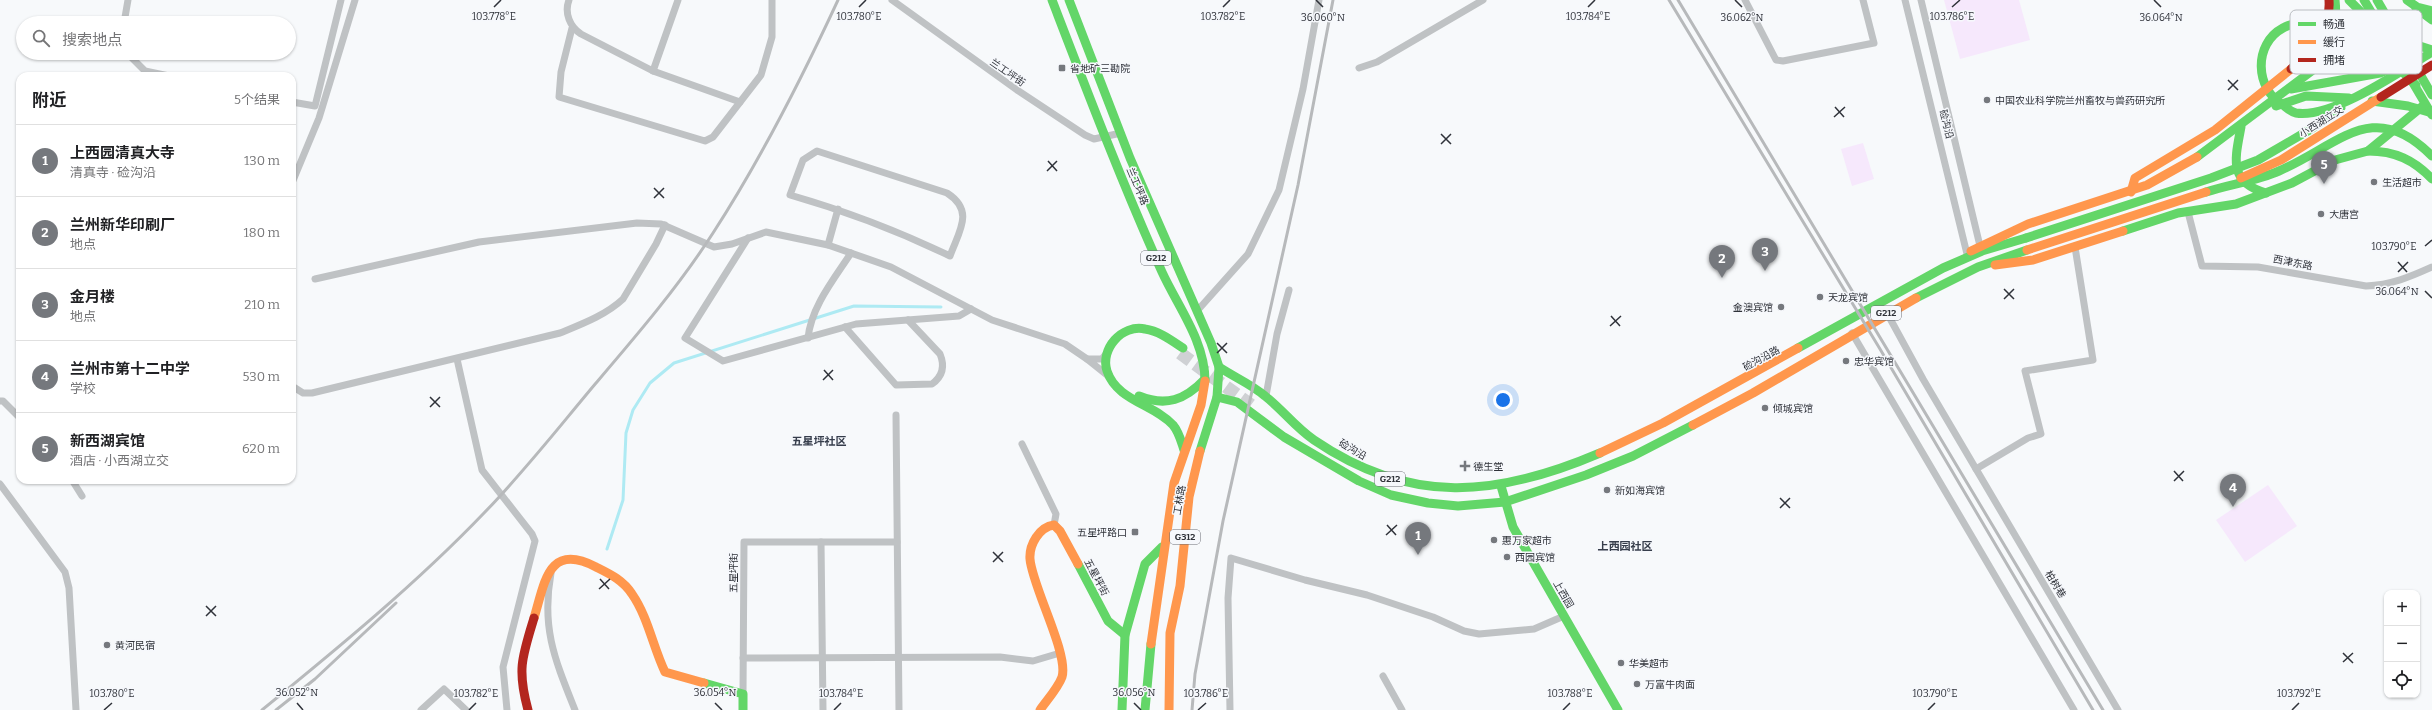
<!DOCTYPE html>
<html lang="zh">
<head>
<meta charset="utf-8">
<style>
  :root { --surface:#fff; --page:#f6f6f6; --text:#202124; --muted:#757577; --line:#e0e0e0; --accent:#75787d }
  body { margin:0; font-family:Bitter,"Noto Sans SC",serif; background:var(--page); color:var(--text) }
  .controls { position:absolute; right:12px; bottom:12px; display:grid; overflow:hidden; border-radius:8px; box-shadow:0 1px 3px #0004 }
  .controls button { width:36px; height:36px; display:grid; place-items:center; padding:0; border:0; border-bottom:1px solid var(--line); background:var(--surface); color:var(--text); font:20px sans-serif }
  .you { position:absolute; left:1503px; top:400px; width:14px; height:14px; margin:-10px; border:3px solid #fff; border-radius:50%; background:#1a73e8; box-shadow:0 0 0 6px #1a73e833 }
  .badge { display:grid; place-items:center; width:26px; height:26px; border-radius:50%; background:var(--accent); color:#fff; font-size:13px; font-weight:700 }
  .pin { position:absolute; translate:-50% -33px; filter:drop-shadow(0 1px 2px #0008) }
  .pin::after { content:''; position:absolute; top:21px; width:14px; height:12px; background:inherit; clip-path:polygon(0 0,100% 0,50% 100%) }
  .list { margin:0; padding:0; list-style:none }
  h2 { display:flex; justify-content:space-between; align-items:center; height:52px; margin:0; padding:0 16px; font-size:17px }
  h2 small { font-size:13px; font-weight:400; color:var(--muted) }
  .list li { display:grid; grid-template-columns:26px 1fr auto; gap:12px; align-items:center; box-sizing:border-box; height:72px; padding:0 16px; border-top:1px solid var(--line) }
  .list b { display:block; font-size:15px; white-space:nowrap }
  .list p { margin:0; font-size:13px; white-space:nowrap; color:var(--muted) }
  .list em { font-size:13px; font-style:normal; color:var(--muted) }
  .icon { flex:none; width:22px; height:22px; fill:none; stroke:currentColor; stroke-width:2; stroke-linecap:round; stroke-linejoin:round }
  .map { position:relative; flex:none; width:2432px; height:710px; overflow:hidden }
  .search { position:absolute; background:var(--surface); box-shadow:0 1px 3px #0004; left:16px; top:16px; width:280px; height:44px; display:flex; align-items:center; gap:10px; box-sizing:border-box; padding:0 14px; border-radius:22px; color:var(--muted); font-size:15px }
  .panel { position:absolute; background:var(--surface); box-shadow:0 1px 3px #0004; left:16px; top:72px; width:280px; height:412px; border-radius:12px }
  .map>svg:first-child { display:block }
  .green { fill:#f6e8fc }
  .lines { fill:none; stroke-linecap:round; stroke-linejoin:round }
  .stream { stroke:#aeeaf3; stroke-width:3 }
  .highway-tunnel { stroke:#cfd1d4; stroke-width:13; stroke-dasharray:13 6; stroke-linecap:butt }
  .street { stroke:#bfc2c4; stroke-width:7 }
  .fast { stroke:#63d668; stroke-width:9 }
  .slow { stroke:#ff974d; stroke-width:9 }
  .jam { stroke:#b3261e; stroke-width:9 }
  .rail { stroke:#b7b9bb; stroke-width:3 }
  .ticks { fill:none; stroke:#2f3239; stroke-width:1.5 }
  .poi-dot { fill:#75787d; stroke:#f6f8fc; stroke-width:1.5 }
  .labels { text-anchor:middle; stroke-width:3; stroke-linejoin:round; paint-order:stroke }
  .shield { fill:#f6f8fc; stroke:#6b6d74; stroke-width:1 }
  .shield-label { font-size:9px; font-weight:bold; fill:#2f3239 }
  .poi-label { font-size:10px; fill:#2f3239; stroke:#f6f8fc; text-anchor:start }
  .street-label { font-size:10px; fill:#2f3239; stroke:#f6f8fc }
  .neighbourhood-label { font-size:11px; font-weight:bold; fill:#363d4b; stroke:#f6f8fc }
  .key { fill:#f6f8fc; stroke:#babdc2; stroke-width:1 }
  .key-label { font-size:11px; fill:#2f3239 }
  .ticks-label { font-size:10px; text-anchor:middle; fill:#2f3239; stroke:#f6f8fc; stroke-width:3; stroke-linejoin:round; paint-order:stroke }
</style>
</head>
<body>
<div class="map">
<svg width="2432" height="710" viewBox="0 0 2432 710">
  <rect width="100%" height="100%" fill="#f7f9fb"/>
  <g class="green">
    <path d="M1944,0H2019L2030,40L1960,59Z"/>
    <path d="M1863,143L1874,179L1852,186L1841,149Z"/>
    <path d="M2268,485L2297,526L2245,562L2216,520Z"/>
  </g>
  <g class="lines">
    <path class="stream" d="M607,549L623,500L626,433L633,410L650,383L674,363L854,306L941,307"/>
    <path class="highway-tunnel" d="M1180,353L1251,405"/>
    <g class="street">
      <path d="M569,0C564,13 570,27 581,34L653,71L740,102"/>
      <path d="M892,0L1017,90L1085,135L1094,139L1121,133"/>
      <path d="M1745,0L1776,60L1783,61L1874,43L1863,0"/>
      <path d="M1905,0L1967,254"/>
      <path d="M1921,0L1980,246"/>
      <path d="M124,23L128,0"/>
      <path d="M572,28L561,72L559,97L705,141L713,137L761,75L772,37V0"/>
      <path d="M118,53L131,57L145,71L169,76"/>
      <path d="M1359,68L1377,62L1483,0"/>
      <path d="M653,71L678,0"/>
      <path d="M292,102L315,106L341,0"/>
      <path d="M817,151L947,193C975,211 959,231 950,256C898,231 846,211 790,195L803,160Z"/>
      <path d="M292,183L319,118L355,0"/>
      <path d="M2188,212L2202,266L2258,267L2366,286C2391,285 2410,277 2432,267"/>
      <path d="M748,238L685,338L723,361L856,324L959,316L971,309"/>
      <path d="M828,245L838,209"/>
      <path d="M315,279L479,242L637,223L661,224L714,247L732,244L766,232L828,245L891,267L992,320L1065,344L1087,359"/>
      <path d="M1197,311L1248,254L1279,190L1303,89L1319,0"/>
      <path d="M1887,313L1923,379L2118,710"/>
      <path d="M845,327L896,385L932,384C943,376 945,366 940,354L908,320"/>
      <path d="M1852,333L2074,710"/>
      <path d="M808,338C811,307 834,279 851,253"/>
      <path d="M1106,354L1102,359H1087L1107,375"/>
      <path d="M457,359L482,470L532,534L535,541L503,667L507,710"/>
      <path d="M292,386L303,393H312L560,333C582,324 606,315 623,299L656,244L665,225"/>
      <path d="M1266,396L1277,334L1289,290"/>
      <path d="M0,401H3L20,418"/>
      <path d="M896,415L899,710"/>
      <path d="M1022,444L1056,514L1054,525"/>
      <path d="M1976,469L2028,438L2041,434L2025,371L2093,360L2075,247"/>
      <path d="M72,480L82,496"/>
      <path d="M0,484L65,572L69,588L76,710"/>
      <path d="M821,542L823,710"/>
      <path d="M551,573C541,628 555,660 575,710"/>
      <path d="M743,658L1000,657L1033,661L1060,653"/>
      <path d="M1383,676L1402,710"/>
      <path d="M743,694L744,542H897"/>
      <path d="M421,710L444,689L466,710"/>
      <path d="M1230,710L1228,598L1231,558L1305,580L1367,595L1433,617L1464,631L1479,634L1534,629L1564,616"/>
    </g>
    <g class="fast">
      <path d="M1052,0C1087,91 1122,183 1162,272C1178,307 1205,341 1205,381"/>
      <path d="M1069,0L1130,158L1211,343L1219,367L1217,397L1200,451"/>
      <path d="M2349,0L2375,26"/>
      <path d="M2364,0L2432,115"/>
      <path d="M2377,0L2432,95"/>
      <path d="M2407,0L2417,7L2432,11"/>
      <path d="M2416,8L2432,20"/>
      <path d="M2398,39L2432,50"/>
      <path d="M2416,85C2400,70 2385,53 2366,41C2343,28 2308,14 2283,28C2253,44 2255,89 2283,105C2287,108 2291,112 2296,113C2332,119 2401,71 2432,52"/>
      <path d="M2291,89L2380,73L2404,63"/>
      <path d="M2372,101L2408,106L2432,113"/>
      <path d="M2276,106L2306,96L2349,98"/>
      <path d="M2241,127C2235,159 2228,182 2266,193"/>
      <path d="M2368,151C2395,151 2414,160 2432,179"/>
      <path d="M2197,157L2313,70C2330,50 2338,27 2335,0"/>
      <path d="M2206,192C2230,184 2256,181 2279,171C2338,146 2373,96 2432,156"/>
      <path d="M2123,231L2178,213L2236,204L2292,183L2335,160L2368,151L2424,105"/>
      <path d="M2026,238L2211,178L2258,160L2311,129L2341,108"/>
      <path d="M1916,298L1978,267L2027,250"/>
      <path d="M1183,348C1171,340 1159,331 1145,329C1122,324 1100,349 1107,371C1117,401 1154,404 1173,425C1179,432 1181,441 1184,450"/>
      <path d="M1798,348L1943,268L1982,251L2026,238"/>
      <path d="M1219,367C1234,377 1251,384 1265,396C1283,410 1294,426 1314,440C1411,506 1497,497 1600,453"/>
      <path d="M1139,396C1166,407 1185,400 1205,379"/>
      <path d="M1217,397L1237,402L1284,437L1359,481L1391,495L1428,503L1458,506L1505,502L1586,475L1633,456L1693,425"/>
      <path d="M1501,486L1513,527L1618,710"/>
      <path d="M1078,564L1108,621L1125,635"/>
      <path d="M704,683L743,694V710"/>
      <path d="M1122,710L1125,635L1145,564L1162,547"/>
      <path d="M1145,710L1151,644"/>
    </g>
    <g class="slow">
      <path d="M2241,178L2281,160L2381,97"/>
      <path d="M2131,192L2135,178L2215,130L2291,69"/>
      <path d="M2027,250L2206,192"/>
      <path d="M1971,251L2028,224L2147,185L2197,157"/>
      <path d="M1995,265L2033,260L2123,231"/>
      <path d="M1693,425L1753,393L1916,298"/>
      <path d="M1600,453L1663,423L1798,348"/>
      <path d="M534,618C545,582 548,542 596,567C610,574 623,580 632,594C648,617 653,647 665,672L704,683"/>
      <path d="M1151,644L1174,483L1201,405L1205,381"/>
      <path d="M1040,710C1047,700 1058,688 1062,677C1069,654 1032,586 1030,559C1029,545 1039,527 1054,525L1060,531L1078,564"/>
      <path d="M1169,710L1170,633L1180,586L1189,497L1200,451"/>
    </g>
    <g class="jam">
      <path d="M2291,69C2313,49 2331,32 2329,0"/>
      <path d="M2381,97L2432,65"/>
      <path d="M528,710C517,670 522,657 534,618"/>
    </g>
    <g class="rail">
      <path d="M1669,0L1880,349L2093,710"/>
      <path d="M1678,0L2103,710"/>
      <path d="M262,710C338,648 416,584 484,513C524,472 559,427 596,383C637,335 679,286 713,233C761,159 801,80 838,0"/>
      <path d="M276,710L315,679L396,603"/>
      <path d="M1192,710L1195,674L1223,521L1298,185L1333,0"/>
    </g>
  </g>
  <path class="ticks" d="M1316,0L1323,7M1735,0L1742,7M2154,0L2161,7M494,7L501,0M859,7L866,0M1223,7L1230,0M1588,7L1595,0M1952,7L1960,0M2228,80L2238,90M2228,90L2238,80M1835,107L1844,117M1834,117L1845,107M1441,134L1451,144M1441,144L1451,134M1048,161L1057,171M1047,171L1057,161M654,188L664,198M654,198L664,188M2425,246L2432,240M2398,262L2407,272M2398,272L2408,262M2004,289L2014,299M2425,291L2432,298M2004,299L2014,289M1611,316L1620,326M1610,326L1621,316M1217,343L1227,353M1217,353L1227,343M824,370L833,380M823,380L833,370M430,397L440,407M430,407L440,397M2174,471L2183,481M2174,481L2184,471M1780,498L1790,508M1780,508L1790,498M1387,525L1396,535M1386,535L1397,525M993,552L1003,562M993,562L1003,552M600,579L609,589M599,589L610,579M206,606L216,616M206,616L216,606M2343,653L2353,663M2343,662L2353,653M297,703L303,710M715,703L722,710M1134,703L1141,710M104,710L112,703M469,710L476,703M834,710L841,703M1198,710L1206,703M1563,710L1570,703M1928,710L1935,703M2292,710L2299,703"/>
  <g class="poi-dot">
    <rect x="1058" y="64" width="8" height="8" rx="2"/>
    <circle cx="1987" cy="100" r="4"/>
    <circle cx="2374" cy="182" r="4"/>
    <circle cx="2321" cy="214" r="4"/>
    <circle cx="1820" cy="297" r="4"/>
    <circle cx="1781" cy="307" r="4"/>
    <circle cx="1846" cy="361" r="4"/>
    <circle cx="1765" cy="408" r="4"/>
    <path d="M1463 460h4v4h4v4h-4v4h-4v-4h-4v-4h4z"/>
    <circle cx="1607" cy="490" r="4"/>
    <rect x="1131" y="528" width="8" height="8" rx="2"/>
    <circle cx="1494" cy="540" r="4"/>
    <circle cx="1507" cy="557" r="4"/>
    <circle cx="107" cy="645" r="4"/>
    <circle cx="1621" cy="663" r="4"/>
    <circle cx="1637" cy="684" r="4"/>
  </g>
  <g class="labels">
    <g class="shield">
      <rect x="1141" y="251" width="30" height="14" rx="3"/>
      <rect x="1871" y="306" width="30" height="14" rx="3"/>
      <rect x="1375" y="472" width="30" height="14" rx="3"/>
      <rect x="1170" y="530" width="30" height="14" rx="3"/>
    </g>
    <g class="shield-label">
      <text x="1156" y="261">G212</text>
      <text x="1886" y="316">G212</text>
      <text x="1390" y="482">G212</text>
      <text x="1185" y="540">G312</text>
    </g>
    <g class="poi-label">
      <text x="1070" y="72">省地矿三勘院</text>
      <text x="1995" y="104">中国农业科学院兰州畜牧与兽药研究所</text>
      <text x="2382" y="186">生活超市</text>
      <text x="2329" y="218">大唐宫</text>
      <text x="1828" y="301">天龙宾馆</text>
      <text x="1773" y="311" text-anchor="end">金澳宾馆</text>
      <text x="1854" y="365">忠华宾馆</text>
      <text x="1773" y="412">倾城宾馆</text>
      <text x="1473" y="470">德生堂</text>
      <text x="1615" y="494">新如海宾馆</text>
      <text x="1127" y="536" text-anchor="end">五星坪路口</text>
      <text x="1502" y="544">惠万家超市</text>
      <text x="1515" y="561">西园宾馆</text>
      <text x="115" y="649">黄河民宿</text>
      <text x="1629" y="667">华美超市</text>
      <text x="1645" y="688">万富牛肉面</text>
    </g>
    <g class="street-label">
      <text transform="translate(1008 72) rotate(35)" y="4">兰工坪街</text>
      <text transform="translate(2321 121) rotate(-32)" y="4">小西湖立交</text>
      <text transform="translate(1947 124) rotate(76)" y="4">硷沟沿</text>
      <text transform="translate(1138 186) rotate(67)" y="4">兰工坪路</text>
      <text transform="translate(2293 262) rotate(11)" y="4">西津东路</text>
      <text transform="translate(1761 358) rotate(-28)" y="4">硷沟沿路</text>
      <text transform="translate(1353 449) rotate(31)" y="4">硷沟沿</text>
      <text transform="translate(1179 500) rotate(-80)" y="4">工林路</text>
      <text transform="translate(733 573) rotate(-90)" y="4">五星坪街</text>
      <text transform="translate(1097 577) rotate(62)" y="4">五星坪街</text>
      <text transform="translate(2056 584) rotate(59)" y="4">柏树巷</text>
      <text transform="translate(1564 594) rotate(60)" y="4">上西园</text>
    </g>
    <g class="neighbourhood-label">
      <text x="819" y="445">五星坪社区</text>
      <text x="1625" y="550">上西园社区</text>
    </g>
  </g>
  <rect x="2290" y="10" width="132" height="64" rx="6" class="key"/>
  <rect x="2298" y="22" width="18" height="4" fill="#63d668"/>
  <rect x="2298" y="40" width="18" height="4" fill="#ff974d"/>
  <rect x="2298" y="58" width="18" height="4" fill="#b3261e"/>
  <g class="key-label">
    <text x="2323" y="28">畅通</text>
    <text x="2323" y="46">缓行</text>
    <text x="2323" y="64">拥堵</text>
  </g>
  <g class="ticks-label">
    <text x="494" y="20">103.778°E</text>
    <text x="859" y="20">103.780°E</text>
    <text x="1223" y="20">103.782°E</text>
    <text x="1588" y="20">103.784°E</text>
    <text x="1952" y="20">103.786°E</text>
    <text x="2161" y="21">36.064°N</text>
    <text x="1323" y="21">36.060°N</text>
    <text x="1742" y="21">36.062°N</text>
    <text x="2394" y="250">103.790°E</text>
    <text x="2397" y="295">36.064°N</text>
    <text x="297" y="696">36.052°N</text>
    <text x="715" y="696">36.054°N</text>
    <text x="1134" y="696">36.056°N</text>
    <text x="112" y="697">103.780°E</text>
    <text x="476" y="697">103.782°E</text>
    <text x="841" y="697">103.784°E</text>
    <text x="1206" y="697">103.786°E</text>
    <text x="1570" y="697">103.788°E</text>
    <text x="1935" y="697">103.790°E</text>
    <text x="2299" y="697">103.792°E</text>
  </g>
</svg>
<div class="controls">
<button>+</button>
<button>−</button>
<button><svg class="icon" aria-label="locate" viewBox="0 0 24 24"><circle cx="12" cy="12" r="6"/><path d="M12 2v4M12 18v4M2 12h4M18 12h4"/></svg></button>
</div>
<div class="you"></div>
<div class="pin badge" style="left:1418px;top:555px">1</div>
<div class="pin badge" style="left:1722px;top:278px">2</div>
<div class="pin badge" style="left:1765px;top:271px">3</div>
<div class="pin badge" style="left:2233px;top:507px">4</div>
<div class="pin badge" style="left:2324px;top:184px">5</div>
<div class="search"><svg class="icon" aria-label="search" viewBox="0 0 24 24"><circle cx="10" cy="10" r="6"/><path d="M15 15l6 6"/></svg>搜索地点</div>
<section class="panel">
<h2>附近<small>5个结果</small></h2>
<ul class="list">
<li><span class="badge">1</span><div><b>上西园清真大寺</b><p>清真寺 · 硷沟沿</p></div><em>130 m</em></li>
<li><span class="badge">2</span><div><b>兰州新华印刷厂</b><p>地点</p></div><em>180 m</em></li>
<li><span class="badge">3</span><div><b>金月楼</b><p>地点</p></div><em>210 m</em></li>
<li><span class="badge">4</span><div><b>兰州市第十二中学</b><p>学校</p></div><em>530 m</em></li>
<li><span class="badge">5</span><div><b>新西湖宾馆</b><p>酒店 · 小西湖立交</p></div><em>620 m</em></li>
</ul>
</section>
</div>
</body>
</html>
